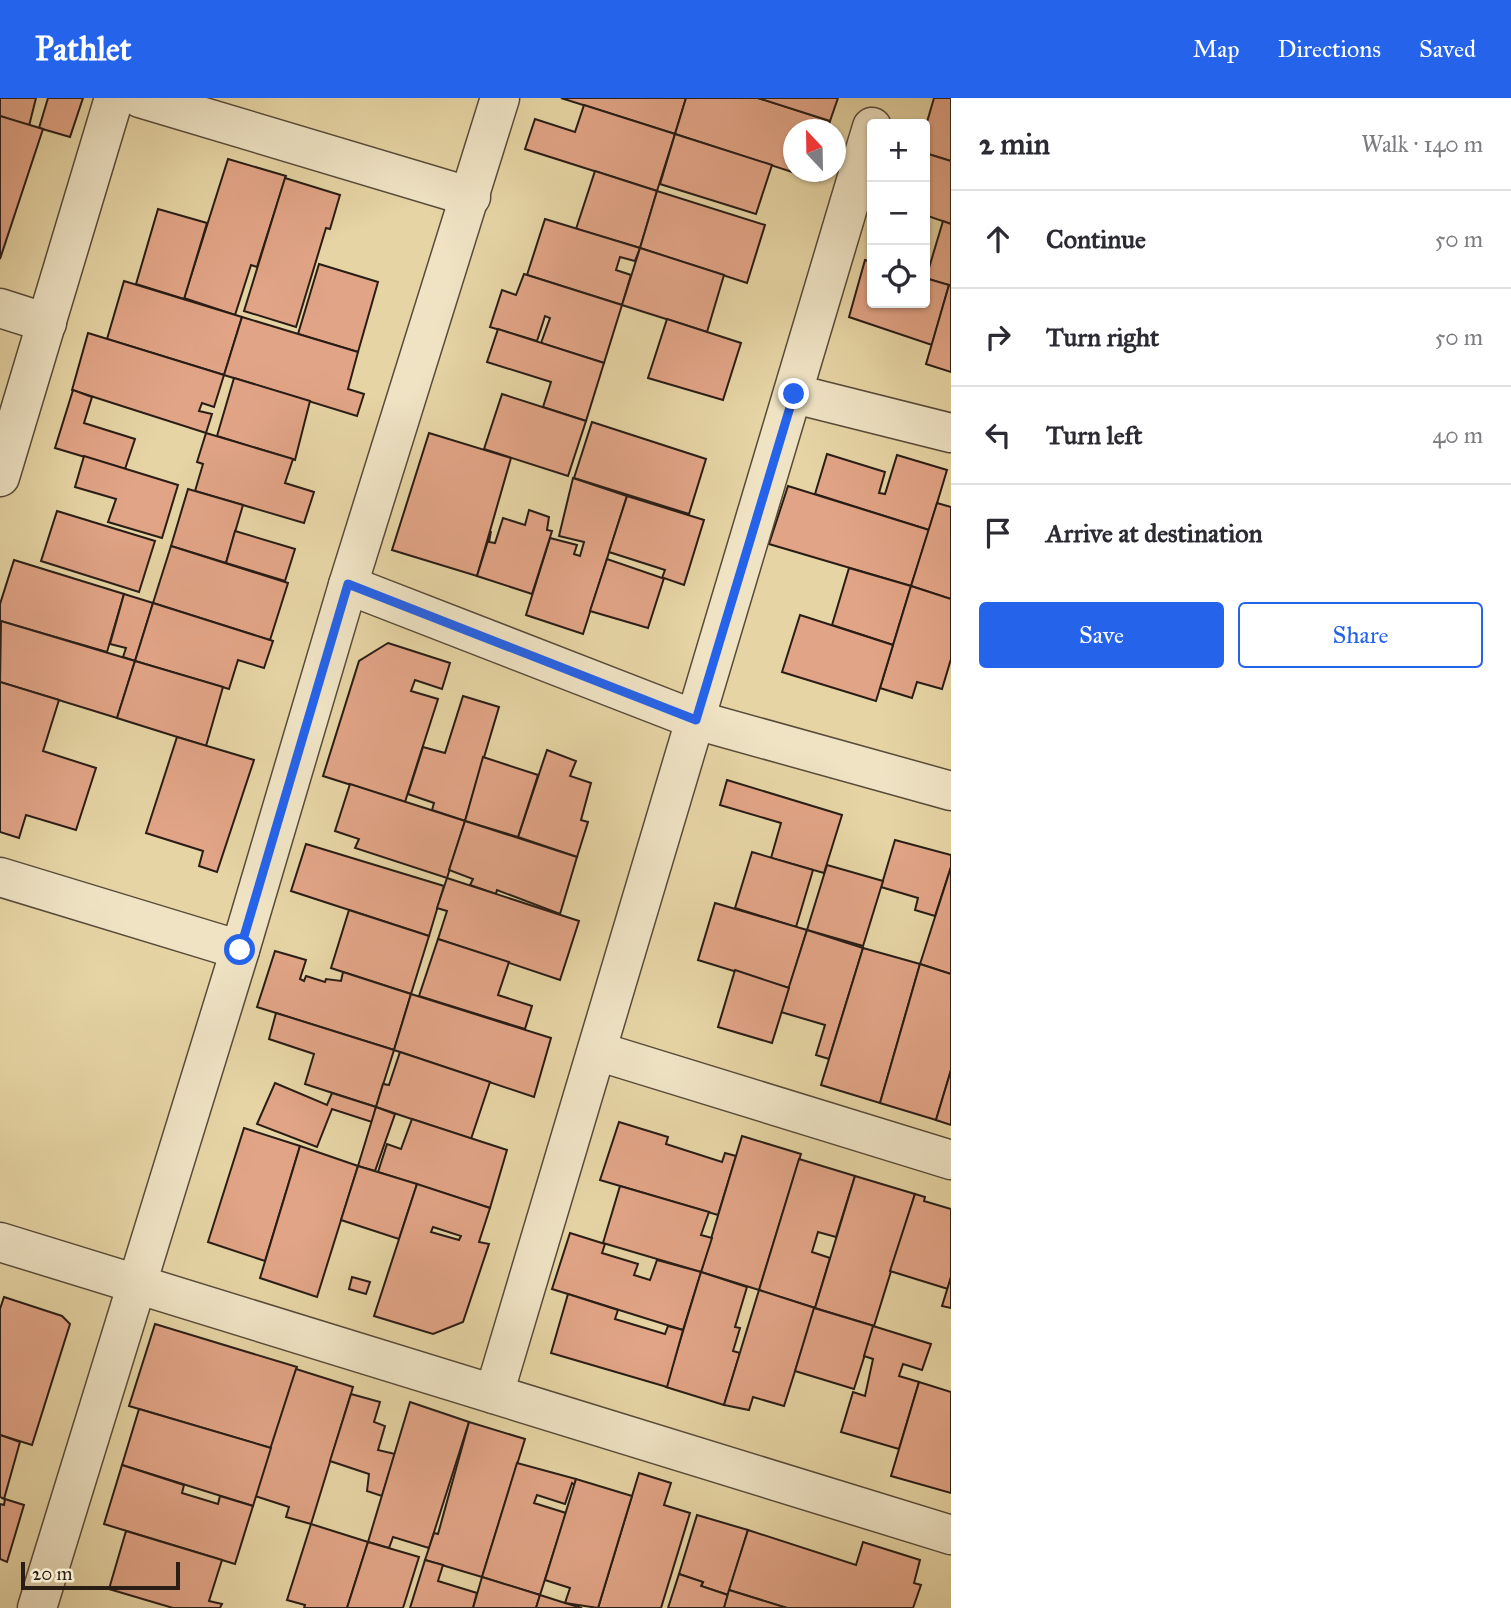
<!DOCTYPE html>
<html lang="en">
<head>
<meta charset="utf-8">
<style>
  :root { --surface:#fff; --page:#f2f2f3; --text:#2b2b33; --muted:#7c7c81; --line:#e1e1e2; --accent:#2563eb }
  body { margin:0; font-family:"IM FELL Great Primer",serif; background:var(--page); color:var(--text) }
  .controls { position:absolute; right:21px; top:21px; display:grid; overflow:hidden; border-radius:7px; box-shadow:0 2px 5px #0004 }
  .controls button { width:63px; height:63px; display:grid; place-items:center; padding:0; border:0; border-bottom:2px solid var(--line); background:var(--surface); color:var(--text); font:35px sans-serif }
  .compass { position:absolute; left:783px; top:21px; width:63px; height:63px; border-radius:50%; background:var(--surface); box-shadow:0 2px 5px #0004; rotate:338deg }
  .scale { position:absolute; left:21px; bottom:18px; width:159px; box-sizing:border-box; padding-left:7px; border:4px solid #291d16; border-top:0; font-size:19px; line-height:24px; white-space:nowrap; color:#291d16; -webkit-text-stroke:5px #efe3c4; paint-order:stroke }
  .stop { position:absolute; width:21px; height:21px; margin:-16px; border:5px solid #2563eb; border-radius:50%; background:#fff }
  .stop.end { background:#2563eb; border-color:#fff; box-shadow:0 2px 7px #0008 }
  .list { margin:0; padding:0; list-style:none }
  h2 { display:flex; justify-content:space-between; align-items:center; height:91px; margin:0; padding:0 28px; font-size:30px }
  h2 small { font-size:23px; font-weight:400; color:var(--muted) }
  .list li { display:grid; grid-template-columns:46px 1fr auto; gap:21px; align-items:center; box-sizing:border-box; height:98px; padding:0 28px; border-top:2px solid var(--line) }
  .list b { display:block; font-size:26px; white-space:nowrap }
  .list em { font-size:23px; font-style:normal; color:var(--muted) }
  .actions { display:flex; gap:14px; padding:21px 28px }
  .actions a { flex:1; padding:16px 0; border:2px solid var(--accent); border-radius:7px; text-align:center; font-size:24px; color:var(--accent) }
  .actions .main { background:var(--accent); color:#fff }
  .icon { flex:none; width:38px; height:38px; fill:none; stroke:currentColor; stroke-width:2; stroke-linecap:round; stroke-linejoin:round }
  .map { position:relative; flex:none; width:951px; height:1510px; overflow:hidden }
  header { display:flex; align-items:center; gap:42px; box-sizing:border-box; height:98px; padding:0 35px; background:var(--accent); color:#fff }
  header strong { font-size:33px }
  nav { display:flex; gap:38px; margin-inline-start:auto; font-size:24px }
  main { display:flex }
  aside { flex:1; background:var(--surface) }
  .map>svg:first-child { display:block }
  .building { fill:#e1a486; stroke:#291d16; stroke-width:2; fill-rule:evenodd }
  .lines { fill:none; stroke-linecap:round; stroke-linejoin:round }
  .minor-casing { stroke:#584b3a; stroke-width:41 }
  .minor { stroke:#efe3c4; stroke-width:38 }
  .route { stroke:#2563eb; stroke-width:9 }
</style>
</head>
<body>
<header>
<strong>Pathlet</strong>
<nav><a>Map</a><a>Directions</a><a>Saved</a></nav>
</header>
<main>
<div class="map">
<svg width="951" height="1510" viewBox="0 0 951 1510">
  <rect width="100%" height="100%" fill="#e6d4a4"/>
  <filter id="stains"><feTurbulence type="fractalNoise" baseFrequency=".00286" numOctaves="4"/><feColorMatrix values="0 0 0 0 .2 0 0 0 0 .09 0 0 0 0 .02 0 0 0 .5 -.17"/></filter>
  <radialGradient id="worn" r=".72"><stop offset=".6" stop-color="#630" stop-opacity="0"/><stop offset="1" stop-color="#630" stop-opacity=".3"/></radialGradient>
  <g class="building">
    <path d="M0,0H36L29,28L0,18Z"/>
    <path d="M48,0H83L70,39L39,30Z"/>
    <path d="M561,0H686L675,36Z"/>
    <path d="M686,0H758L830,23L828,32H794V74H823L820,83L675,36Z"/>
    <path d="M758,0H838L830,23Z"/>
    <path d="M934,0H951V63L925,55V31Z"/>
    <path d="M584,7L675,36L657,93L525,51L535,21L575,34Z"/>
    <path d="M0,18L43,31L0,161Z"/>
    <path d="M675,36L772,67L756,116L660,86Z"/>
    <path d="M925,55L951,63V126L925,117Z"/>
    <path d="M228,61L286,78L257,169L251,167L235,217L184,200Z"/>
    <path d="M595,73L657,93L640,150L576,131Z"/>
    <path d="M285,80L340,97L330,131L326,130L296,229L244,213Z"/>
    <path d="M657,93L765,127L747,185L640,150Z"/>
    <path d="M158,111L207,125L184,201L136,186Z"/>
    <path d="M545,121L640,150L635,163L620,159L616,172L631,177L622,207L527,177Z"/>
    <path d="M943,123L951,126V188L926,180Z"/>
    <path d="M640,150L724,177L707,234L622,207Z"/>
    <path d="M865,162L872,164V205H925V180L949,187L932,247L849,219Z"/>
    <path d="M319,166L378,184L358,254L298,236Z"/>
    <path d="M524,176L622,207L604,265L541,245L550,220L545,218L537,243L490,229L502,192L516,197Z"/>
    <path d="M124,183L242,219L224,277L107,241Z"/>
    <path d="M949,187L951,188V274L926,266Z"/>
    <path d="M242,219L358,254L348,291L364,296L357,318L224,277Z"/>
    <path d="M667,221L741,245L723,302L648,280Z"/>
    <path d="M498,231L604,265L586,323L543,309L551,284L487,264Z"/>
    <path d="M88,235L224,277L214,309L202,305L199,313L212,316L206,335L72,292Z"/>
    <path d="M234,280L310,303L295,362L217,338Z"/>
    <path d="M73,292L92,299L84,325L135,341L125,371L55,350Z"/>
    <path d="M502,296L586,323L568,378L484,351Z"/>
    <path d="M592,324L706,361L689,416L574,380Z"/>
    <path d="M206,335L293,361L285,385L314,394L304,425L195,393L203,366L197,364Z"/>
    <path d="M429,335L511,360L477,478L392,452Z"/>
    <path d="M827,356L885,374L879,395L885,396L897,357L947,372L929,432L815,396Z"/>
    <path d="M84,358L178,387L162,440L108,424L116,401L75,389Z"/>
    <path d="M573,380L627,398L583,536L526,517L550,440L577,447L574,456L580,458L584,444L559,438Z"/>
    <path d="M788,388L929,432L911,488L769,446Z"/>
    <path d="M188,391L243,407L226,465L171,448Z"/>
    <path d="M627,398L704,422L684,487L664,480L648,530L590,513L607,461L662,480L665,472L609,454Z"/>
    <path d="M937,405L951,409V501L911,488Z"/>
    <path d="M529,412L549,419L547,432L552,433L532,496L477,478L491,433L489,444L495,445L503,420L525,427Z"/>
    <path d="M57,413L155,443L139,494L41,463Z"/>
    <path d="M235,433L295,451L285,483L226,465Z"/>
    <path d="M171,448L288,485L270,542L153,505Z"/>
    <path d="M14,462L124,496L107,554L0,523V506Z"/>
    <path d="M849,470L911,488L893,547L832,527Z"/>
    <path d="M911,488L951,501V561L942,591L917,584L912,600L880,590Z"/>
    <path d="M124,496L153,505L135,563L123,559L126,550L110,546Z"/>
    <path d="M153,505L273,543L264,570L238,562L229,591L135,563Z"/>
    <path d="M800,517L893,547L876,603L782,574Z"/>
    <path d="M1,523L135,563L117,620L0,584Z"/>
    <path d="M388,545L450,565L442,591L415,582L411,593L438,601L405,704L323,678L359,563Z"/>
    <path d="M135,563L223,589L206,648L117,620Z"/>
    <path d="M0,584L59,602L43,653L96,670L76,732L26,717L19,740L0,734Z"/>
    <path d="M463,598L499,609L465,723L432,712L434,705L408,696L423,649L445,655Z"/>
    <path d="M177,639L254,662L217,774L199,768L203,753L146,735Z"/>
    <path d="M547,652L576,663L570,678L591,685L581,722L588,724L577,759L518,739Z"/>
    <path d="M483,659L538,677L518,739L465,723Z"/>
    <path d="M727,682L842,717L824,775L771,760L781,725L720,707Z"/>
    <path d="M350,686L465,723L447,780L355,750L359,741L335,733Z"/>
    <path d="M465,723L577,759L560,816L497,792L496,796L470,787L473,781L449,772Z"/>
    <path d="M895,742L951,757V769L935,818L915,812L918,800L881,789Z"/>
    <path d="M306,746L444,788L429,838L291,793Z"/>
    <path d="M752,754L813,772L796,829L735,810Z"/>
    <path d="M827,767L883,783L863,848L807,832Z"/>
    <path d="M951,769V876L920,866Z"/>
    <path d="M447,780L579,823L560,882L438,841L447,813L437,810Z"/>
    <path d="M715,805L807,832L789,890L698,862Z"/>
    <path d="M349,812L429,838L411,896L331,870Z"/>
    <path d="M807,832L863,850L829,961L816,957L825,927L781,914Z"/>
    <path d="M438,841L509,864L498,897L532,908L525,931L419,898Z"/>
    <path d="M863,850L920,866L880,1005L821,987Z"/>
    <path d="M275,853L306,862L300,881L304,883L306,878L325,884L326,881L341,883L343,874L411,896L394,952L257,909Z"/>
    <path d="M920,866L951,876V972L936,1022L880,1005Z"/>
    <path d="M735,872L789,890L772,945L718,929Z"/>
    <path d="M411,896L551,940L534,999L394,952Z"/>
    <path d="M276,915L394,952L376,1009L305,986L314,956L269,941Z"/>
    <path d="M400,954L490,984L471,1041L376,1009L383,986L389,987Z"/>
    <path d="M951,972V1027L936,1022Z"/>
    <path d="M275,985L327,1007L332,995L376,1009L372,1024L332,1011L317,1049L257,1026Z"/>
    <path d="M376,1009L395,1016L375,1073L358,1068Z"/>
    <path d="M412,1021L507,1052L490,1110L378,1074L387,1046L401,1051Z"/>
    <path d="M619,1024L668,1039L666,1046L722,1064L725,1055L736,1058L718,1117L600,1082Z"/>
    <path d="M244,1030L300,1048L265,1163L208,1144Z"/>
    <path d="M742,1038L801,1056L759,1192L701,1174Z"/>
    <path d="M300,1048L358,1068L317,1199L260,1180Z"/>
    <path d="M799,1061L855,1078L836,1139L818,1134L812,1154L830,1160L815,1210L759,1192Z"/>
    <path d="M358,1068L417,1086L399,1141L341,1122Z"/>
    <path d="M855,1078L915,1096L874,1228L815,1210Z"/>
    <path d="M417,1086L490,1110L479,1144L489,1146L463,1224L433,1236L374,1218ZM433,1129L461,1138L459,1142L431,1134Z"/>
    <path d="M620,1088L709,1114L701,1137L712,1140L701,1174L603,1145Z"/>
    <path d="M915,1096L925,1099L924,1103L951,1111V1179L948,1191L890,1173Z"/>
    <path d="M570,1135L605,1146L602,1155L638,1166L634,1177L650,1182L657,1162L701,1174L683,1232L552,1191Z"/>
    <path d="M701,1174L747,1189L735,1229L740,1230L733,1253L740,1255L724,1307L666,1289Z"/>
    <path d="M352,1179L370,1184L366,1196L349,1191Z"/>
    <path d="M951,1179V1210L942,1208Z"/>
    <path d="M759,1192L815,1210L784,1308L753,1299L749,1312L724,1307Z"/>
    <path d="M568,1196L618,1212L615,1221L665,1236L668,1228L683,1232L667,1289L551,1255Z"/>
    <path d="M4,1199L62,1218L70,1226L32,1347L0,1337V1211Z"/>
    <path d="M814,1210L874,1228L854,1291L795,1273Z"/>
    <path d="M155,1226L297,1269L271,1350L129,1308Z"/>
    <path d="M873,1228L931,1246L922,1272L903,1266L899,1278L919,1284L899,1351L841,1334L853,1294L865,1298L873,1261L864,1258Z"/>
    <path d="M296,1271L353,1289L311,1426L286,1419L289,1409L255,1398Z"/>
    <path d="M919,1284L951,1294V1395L891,1378Z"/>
    <path d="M351,1296L380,1304L374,1324L385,1328L378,1352L395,1356L382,1398L367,1393L369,1376L330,1363Z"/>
    <path d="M410,1304L469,1324L429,1450L393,1439L389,1450L368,1444Z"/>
    <path d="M139,1311L271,1350L253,1408L122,1367Z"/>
    <path d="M469,1324L525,1341L482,1479L425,1462L434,1435L438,1436Z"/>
    <path d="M0,1337L20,1344L4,1401L0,1399Z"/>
    <path d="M517,1365L576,1381L575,1387L572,1385L565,1406L537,1397L534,1405L566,1415L540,1497L482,1479Z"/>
    <path d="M122,1367L184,1387L182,1395L218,1406L220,1398L253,1408L235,1466L104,1426Z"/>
    <path d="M639,1375L671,1385L664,1407L690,1415L661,1510H598Z"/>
    <path d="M576,1381L632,1398L598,1510L565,1505L570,1490L545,1482Z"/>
    <path d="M5,1401L24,1407L7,1464L0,1461V1406L4,1407Z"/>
    <path d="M697,1417L748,1432L728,1497L701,1488L703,1484L679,1476Z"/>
    <path d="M311,1426L368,1444L347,1510H304L305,1507L287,1502Z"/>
    <path d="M748,1432L856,1467L863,1444L920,1462L914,1485L921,1487L913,1510H787L729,1492Z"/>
    <path d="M126,1433L222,1462L209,1503L222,1506L220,1510H173L109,1491Z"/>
    <path d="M368,1444L419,1459L403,1510H347Z"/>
    <path d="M425,1462L443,1467L438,1483L477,1495L473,1510H410Z"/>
    <path d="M679,1476L703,1484L701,1488L728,1497L724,1510H668Z"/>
    <path d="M482,1479L540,1497L536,1510H473Z"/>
    <path d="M729,1492L787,1510H724Z"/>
    <path d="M540,1497L565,1505L582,1510H536Z"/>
  </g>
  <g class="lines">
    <defs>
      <g id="minor">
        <path d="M140,0L471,99"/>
        <path d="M0,210L47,225"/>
        <path d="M795,296L951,335"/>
        <path d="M0,379L114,0"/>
        <path d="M348,487L696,622L951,693"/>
        <path d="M0,779L240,852"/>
        <path d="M597,953L951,1062"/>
        <path d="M0,1144L951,1437"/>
        <path d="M494,1296L872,29"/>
        <path d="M37,1510L240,852L348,487L500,0"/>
      </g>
    </defs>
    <use href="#minor" class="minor-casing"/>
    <use href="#minor" class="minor"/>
  </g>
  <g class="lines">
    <path class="route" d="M240,852L348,486L696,622L794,296"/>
  </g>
  <rect width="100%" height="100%" filter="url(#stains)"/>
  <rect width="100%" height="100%" fill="url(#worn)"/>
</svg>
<div class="controls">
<button>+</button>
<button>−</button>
<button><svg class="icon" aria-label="locate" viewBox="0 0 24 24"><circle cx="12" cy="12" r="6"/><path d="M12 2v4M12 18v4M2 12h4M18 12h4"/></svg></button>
</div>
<svg class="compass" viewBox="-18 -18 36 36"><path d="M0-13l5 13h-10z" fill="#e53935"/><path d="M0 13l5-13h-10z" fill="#7c7c81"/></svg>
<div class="scale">20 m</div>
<div class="stop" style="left:240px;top:852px"></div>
<div class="stop end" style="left:794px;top:296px"></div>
</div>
<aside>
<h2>2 min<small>Walk · 140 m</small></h2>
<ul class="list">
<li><svg class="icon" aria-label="ahead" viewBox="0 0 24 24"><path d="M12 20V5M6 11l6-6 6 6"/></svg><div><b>Continue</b></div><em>50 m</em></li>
<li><svg class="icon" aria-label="right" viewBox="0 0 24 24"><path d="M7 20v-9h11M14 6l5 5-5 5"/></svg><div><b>Turn right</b></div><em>50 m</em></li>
<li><svg class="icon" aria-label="left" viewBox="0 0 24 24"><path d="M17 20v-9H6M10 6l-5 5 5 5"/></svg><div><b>Turn left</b></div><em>40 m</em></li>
<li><svg class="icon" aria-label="arrive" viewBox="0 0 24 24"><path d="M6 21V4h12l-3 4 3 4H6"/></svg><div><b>Arrive at destination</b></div></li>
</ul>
<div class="actions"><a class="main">Save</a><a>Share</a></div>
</aside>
</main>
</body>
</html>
